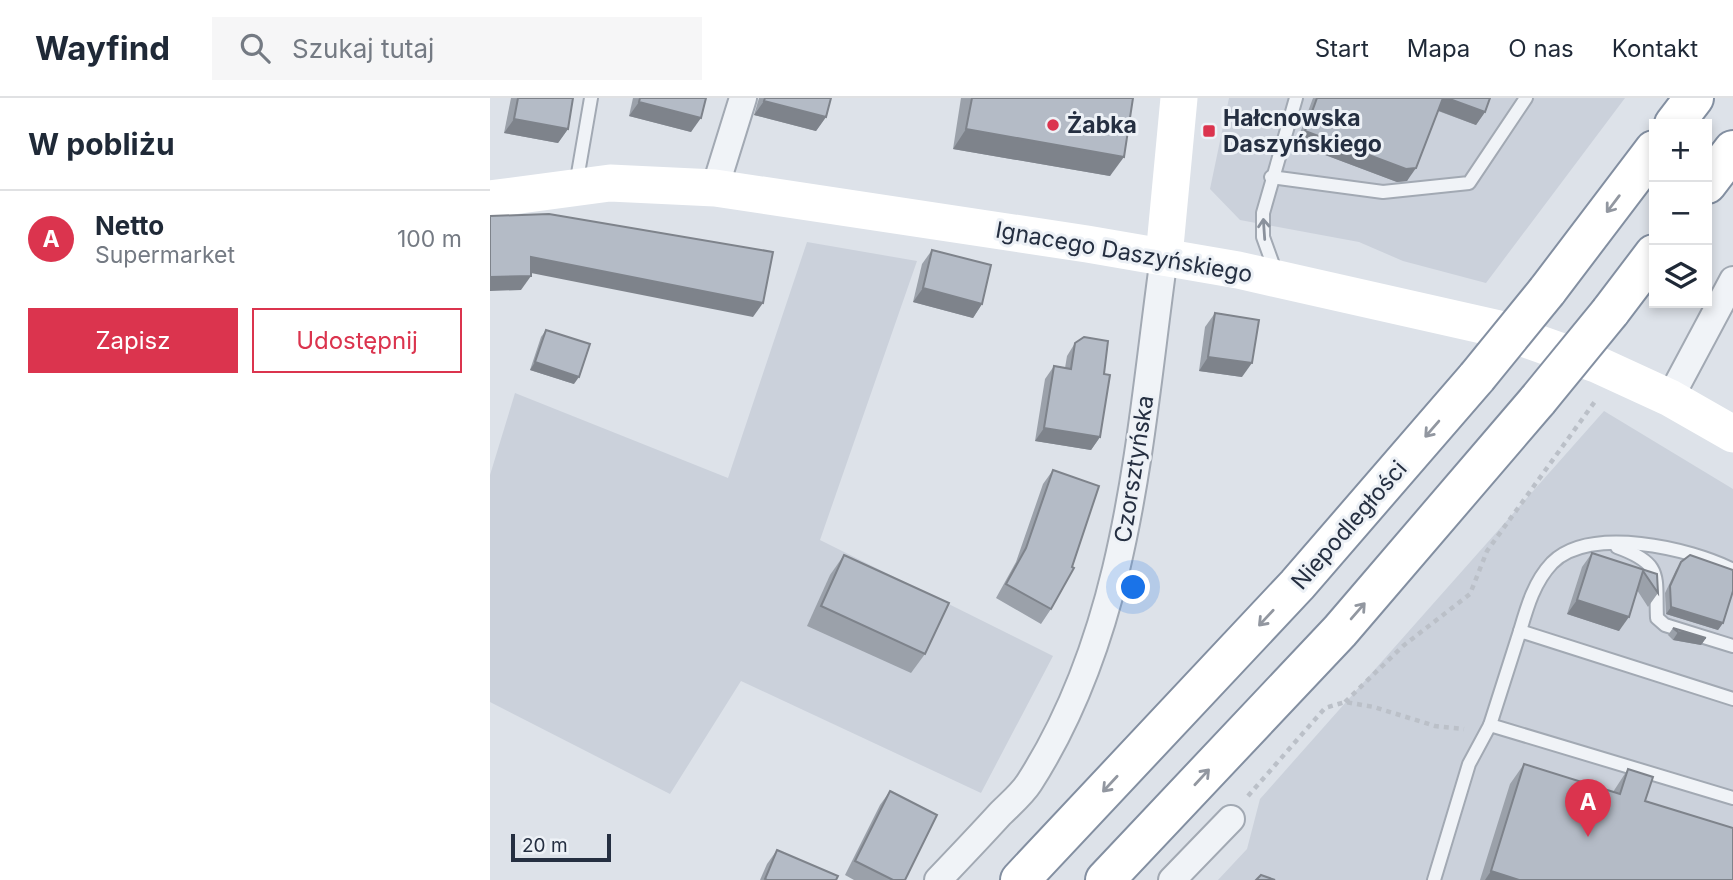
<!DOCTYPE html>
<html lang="pl">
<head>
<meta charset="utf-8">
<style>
  :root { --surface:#fff; --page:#f6f6f7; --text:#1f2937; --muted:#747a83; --line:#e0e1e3; --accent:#db344e }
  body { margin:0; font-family:Inter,sans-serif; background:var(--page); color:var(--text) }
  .controls { position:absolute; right:21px; top:21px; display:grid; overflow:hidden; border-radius:0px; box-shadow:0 4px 10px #0003 }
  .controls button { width:63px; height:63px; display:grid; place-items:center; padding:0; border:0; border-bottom:2px solid var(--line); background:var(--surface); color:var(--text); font:35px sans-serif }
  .scale { position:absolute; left:21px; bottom:18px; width:100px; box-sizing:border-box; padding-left:7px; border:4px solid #252f41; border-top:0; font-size:19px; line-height:24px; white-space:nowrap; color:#252f41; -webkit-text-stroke:5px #edf1f6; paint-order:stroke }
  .you { position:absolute; left:644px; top:490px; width:24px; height:24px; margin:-18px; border:5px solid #fff; border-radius:50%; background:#1a73e8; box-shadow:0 0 0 10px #1a73e833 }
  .badge { display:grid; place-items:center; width:46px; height:46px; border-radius:50%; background:var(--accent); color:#fff; font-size:23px; font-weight:700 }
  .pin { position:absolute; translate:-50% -58px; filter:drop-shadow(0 2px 4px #0008) }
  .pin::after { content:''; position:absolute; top:37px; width:24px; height:21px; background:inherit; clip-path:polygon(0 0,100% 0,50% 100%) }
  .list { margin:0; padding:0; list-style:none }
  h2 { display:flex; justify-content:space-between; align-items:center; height:91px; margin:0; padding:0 28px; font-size:30px }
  h2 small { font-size:23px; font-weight:400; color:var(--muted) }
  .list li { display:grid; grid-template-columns:46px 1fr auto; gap:21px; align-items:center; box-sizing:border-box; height:98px; padding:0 28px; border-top:2px solid var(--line) }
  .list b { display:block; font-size:26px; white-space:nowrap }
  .list p { margin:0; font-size:23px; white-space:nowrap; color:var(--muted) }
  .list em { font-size:23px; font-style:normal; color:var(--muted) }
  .actions { display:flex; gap:14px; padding:21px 28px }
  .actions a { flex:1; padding:16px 0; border:2px solid var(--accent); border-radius:0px; text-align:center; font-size:24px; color:var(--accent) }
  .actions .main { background:var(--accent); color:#fff }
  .icon { flex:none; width:38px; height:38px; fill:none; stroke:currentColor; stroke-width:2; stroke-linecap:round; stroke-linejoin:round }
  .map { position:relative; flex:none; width:1243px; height:782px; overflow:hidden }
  header { display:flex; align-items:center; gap:42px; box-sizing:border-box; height:98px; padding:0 35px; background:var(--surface); border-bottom:2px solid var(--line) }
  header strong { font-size:33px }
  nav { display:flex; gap:38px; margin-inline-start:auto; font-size:24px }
  .search { width:490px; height:63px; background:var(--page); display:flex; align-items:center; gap:18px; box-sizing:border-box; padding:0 24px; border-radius:0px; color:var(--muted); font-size:26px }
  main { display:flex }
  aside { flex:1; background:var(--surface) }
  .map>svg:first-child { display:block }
  .built { fill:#cbd1db }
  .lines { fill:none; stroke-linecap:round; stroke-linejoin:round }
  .lane-casing { stroke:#a2a9b3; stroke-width:16 }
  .street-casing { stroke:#a2a9b3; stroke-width:30 }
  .highway-casing { stroke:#838fa1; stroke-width:42 }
  .path { stroke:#bbc0c8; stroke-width:4.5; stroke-dasharray:5 5; stroke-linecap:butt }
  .lane { stroke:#f0f3f7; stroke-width:12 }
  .street { stroke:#f0f3f7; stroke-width:26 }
  .secondary { stroke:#fff; stroke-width:37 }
  .highway { stroke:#fff; stroke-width:38 }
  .highway-bridge-casing { stroke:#838fa1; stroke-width:42; stroke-linecap:butt }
  .highway-bridge { stroke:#fff; stroke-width:38 }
  .wall { fill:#9ba1aa }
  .shaded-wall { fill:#7e838b }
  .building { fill:#b4bbc6; stroke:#7e838b; stroke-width:2 }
  .oneway { stroke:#9297a0 }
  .oneway2 { stroke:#8a919c }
  .poi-dot { fill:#db344e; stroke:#edf1f6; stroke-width:2.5 }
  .labels { text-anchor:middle; stroke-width:6; stroke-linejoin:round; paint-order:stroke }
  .poi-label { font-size:23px; font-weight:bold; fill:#252f41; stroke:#edf1f6; text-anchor:start }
  .street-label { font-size:23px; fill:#252f41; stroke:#edf1f6 }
</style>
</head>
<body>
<header>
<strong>Wayfind</strong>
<div class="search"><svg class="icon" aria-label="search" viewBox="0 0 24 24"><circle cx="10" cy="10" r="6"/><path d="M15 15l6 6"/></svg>Szukaj tutaj</div>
<nav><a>Start</a><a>Mapa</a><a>O nas</a><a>Kontakt</a></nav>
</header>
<main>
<aside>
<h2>W pobliżu<small></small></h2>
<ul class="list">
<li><span class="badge">A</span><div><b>Netto</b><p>Supermarket</p></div><em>100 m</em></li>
</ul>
<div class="actions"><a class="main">Zapisz</a><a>Udostępnij</a></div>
</aside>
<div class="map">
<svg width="1243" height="782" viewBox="0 0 1243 782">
  <rect width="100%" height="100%" fill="#dde2e9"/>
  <g class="built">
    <path d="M739,0H1135L996,185L913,163L869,144L750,122L720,91Z"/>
    <path d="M317,144L427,163L330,442L563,558L491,695L251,583L180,696L0,604V377L25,295L238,380Z"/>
    <path d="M1114,313L1243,391V782H728L757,751L770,701Z"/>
  </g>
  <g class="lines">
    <defs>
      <g id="lane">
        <path d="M781,79L893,94L979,85L1036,0"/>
        <path d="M86,87L101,0"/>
        <path d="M786,175L773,139V115L806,0"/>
        <path d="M1127,449C1174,466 1165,478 1167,520L1175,527L1243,548"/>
        <path d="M1030,533C1037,509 1044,484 1062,465C1100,427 1200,450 1243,472"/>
        <path d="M1243,601L1030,533L1000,627L1243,700"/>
        <path d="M944,782L979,666L1000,627"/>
      </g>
      <g id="street">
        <path d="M225,90L253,0"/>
        <path d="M1180,300L1243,182"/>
        <path d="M448,782C469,760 490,738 510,716C520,706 532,696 539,685C640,528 649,338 674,159"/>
        <path d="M682,782L741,721"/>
      </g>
      <g id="highway">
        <path d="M1184,26L1204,0"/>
        <path d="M1217,86L1243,52"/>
        <path d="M1057,193L1164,52"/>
        <path d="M1120,214L1164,156"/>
        <path d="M530,782L807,487L987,279"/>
        <path d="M615,782L850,533L1048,302"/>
      </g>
    </defs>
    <use href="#lane" class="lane-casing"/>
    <use href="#street" class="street-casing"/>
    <use href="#highway" class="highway-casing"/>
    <g class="path">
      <path d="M855,604L913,548L980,496L997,453L1106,302"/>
      <path d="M758,698L835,610L855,604L884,609L945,628L974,631"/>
    </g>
    <use href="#lane" class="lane"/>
    <use href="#street" class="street"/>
    <g class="secondary">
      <path d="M0,101L120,85L225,90L597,146L748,172L1005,230L1106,266L1180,300L1243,336"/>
      <path d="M674,159L689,0"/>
    </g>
    <use href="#highway" class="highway"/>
    <defs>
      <g id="highway-bridge">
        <path d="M987,279L1057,193"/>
        <path d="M1048,302L1120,214"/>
      </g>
    </defs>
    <use href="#highway-bridge" class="highway-bridge-casing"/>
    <use href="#highway-bridge" class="highway-bridge"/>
  </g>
  <g class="wall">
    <path d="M21,0H83L78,31L68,45L14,35Z"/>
    <path d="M143,0H216L201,34L139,18Z"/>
    <path d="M269,0H341L336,19L326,33L264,17Z"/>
    <path d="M471,0H643L620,78L463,51Z"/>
    <path d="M823,0H1000L995,14L986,27L948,13L917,83L907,84L806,46Z"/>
    <path d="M442,152L492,206L483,220L423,204L432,166Z"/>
    <path d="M725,215L752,279L709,273L715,229Z"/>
    <path d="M56,232L84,286L40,272L51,239Z"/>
    <path d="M585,245L614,276L610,339L601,352L545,343L555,281L564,268L575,270L577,258Z"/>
    <path d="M563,372L561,511L551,526L506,500L526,464L553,386Z"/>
    <path d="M1102,455L1167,476L1168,495L1158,509L1147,492L1129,533L1077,516L1092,469Z"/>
    <path d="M354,457L435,556L421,575L317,528L340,477Z"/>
    <path d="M1191,464L1233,525L1228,532L1176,516L1175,495L1186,472Z"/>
    <path d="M1183,530L1216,540L1211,547L1183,542L1178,537Z"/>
    <path d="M1034,666L1123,694L1138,671L1155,703L1243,782H990L1020,686Z"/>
    <path d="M400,693L415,782H364L355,777L390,707Z"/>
    <path d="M287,752L346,782H270L277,766Z"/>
  </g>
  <g class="shaded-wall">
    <path d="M952,0H957L995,14L986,27L944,11Z"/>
    <path d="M274,3L336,19L326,33L264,17Z"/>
    <path d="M149,4L211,20L201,34L139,18Z"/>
    <path d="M24,21L78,31L68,45L14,35Z"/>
    <path d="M476,31L634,59L620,78L463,51Z"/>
    <path d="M815,33L926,70L917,83L907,84L806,46Z"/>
    <path d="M41,159L273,205L263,219L31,173Z"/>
    <path d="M41,178L31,192L0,193V179Z"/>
    <path d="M433,190L492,206L483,220L423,204Z"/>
    <path d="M718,259L762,265L752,279L709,273Z"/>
    <path d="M45,264L89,279L84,286L40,272Z"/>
    <path d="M554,330L610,339L601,352L545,343Z"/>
    <path d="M1087,502L1139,519L1129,533L1077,516Z"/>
    <path d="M1181,509L1233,525L1228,532L1176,516Z"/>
    <path d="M1188,534L1216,540L1211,547L1183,542Z"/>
    <path d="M1001,773L1029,782H995Z"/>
  </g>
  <g class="building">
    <path d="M28,0H83L78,31L24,21Z"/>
    <path d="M150,0H216L211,20L149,4Z"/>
    <path d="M275,0H341L336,19L274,3Z"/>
    <path d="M482,0H643L634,59L476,31Z"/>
    <path d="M827,0H953L926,70L916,71L815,33Z"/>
    <path d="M957,0H1000L995,14Z"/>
    <path d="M59,116L283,154L273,205L41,159V178L0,179V118Z"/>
    <path d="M442,152L501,167L492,206L433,190Z"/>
    <path d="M725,215L769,222L762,265L718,259Z"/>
    <path d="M56,232L100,246L89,279L45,264Z"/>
    <path d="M594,239L618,243L614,276L620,277L610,339L554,330L564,268L581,271L585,245Z"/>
    <path d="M563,372L609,388L582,469L584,470L561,511L516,486L536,450Z"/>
    <path d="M1102,455L1167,476L1168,495L1153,473L1139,519L1087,502Z"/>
    <path d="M354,457L459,505L435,556L331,508Z"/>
    <path d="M1200,457L1243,472V493L1233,525L1181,509L1180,488L1191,464Z"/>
    <path d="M1183,530L1216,540L1188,534Z"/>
    <path d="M1034,666L1130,696L1138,671L1163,679L1155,703L1243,730V782H1029L1001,773Z"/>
    <path d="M400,693L447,717L415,782H403L365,763Z"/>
    <path d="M287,752L348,778L346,782H277L275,781Z"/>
    <path d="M771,777L785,782H766Z"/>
  </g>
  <defs><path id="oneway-shaft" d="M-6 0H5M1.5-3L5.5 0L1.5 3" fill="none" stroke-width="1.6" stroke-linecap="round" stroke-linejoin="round" transform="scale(1.75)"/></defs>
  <g class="oneway">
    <use href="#oneway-shaft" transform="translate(1123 106) rotate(127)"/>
    <use href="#oneway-shaft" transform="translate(942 331) rotate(131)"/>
    <use href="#oneway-shaft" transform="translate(868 513) rotate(-49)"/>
    <use href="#oneway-shaft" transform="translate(776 520) rotate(133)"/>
    <use href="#oneway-shaft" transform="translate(712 679) rotate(-47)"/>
    <use href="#oneway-shaft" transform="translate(620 686) rotate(133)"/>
  </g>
  <use class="oneway2" href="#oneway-shaft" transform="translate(774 131) rotate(-94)"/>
  <g class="poi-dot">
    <circle cx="563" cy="27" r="7"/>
    <rect x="712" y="26" width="14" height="14" rx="3.5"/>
  </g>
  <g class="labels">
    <g class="poi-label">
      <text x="733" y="28">Hałcnowska<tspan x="733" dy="26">Daszyńskiego</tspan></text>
      <text x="577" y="35">Żabka</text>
    </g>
    <g class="street-label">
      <text transform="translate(634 154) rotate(10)" y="8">Ignacego Daszyńskiego</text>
      <text transform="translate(644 371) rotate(-81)" y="8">Czorsztyńska</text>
      <text transform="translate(859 427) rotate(-49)" y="8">Niepodległości</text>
    </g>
  </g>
</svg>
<div class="controls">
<button>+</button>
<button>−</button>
<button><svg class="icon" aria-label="layers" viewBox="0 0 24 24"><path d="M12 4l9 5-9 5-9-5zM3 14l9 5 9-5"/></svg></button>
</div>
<div class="scale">20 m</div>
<div class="you"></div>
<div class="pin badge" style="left:1098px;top:739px">A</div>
</div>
</main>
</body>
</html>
